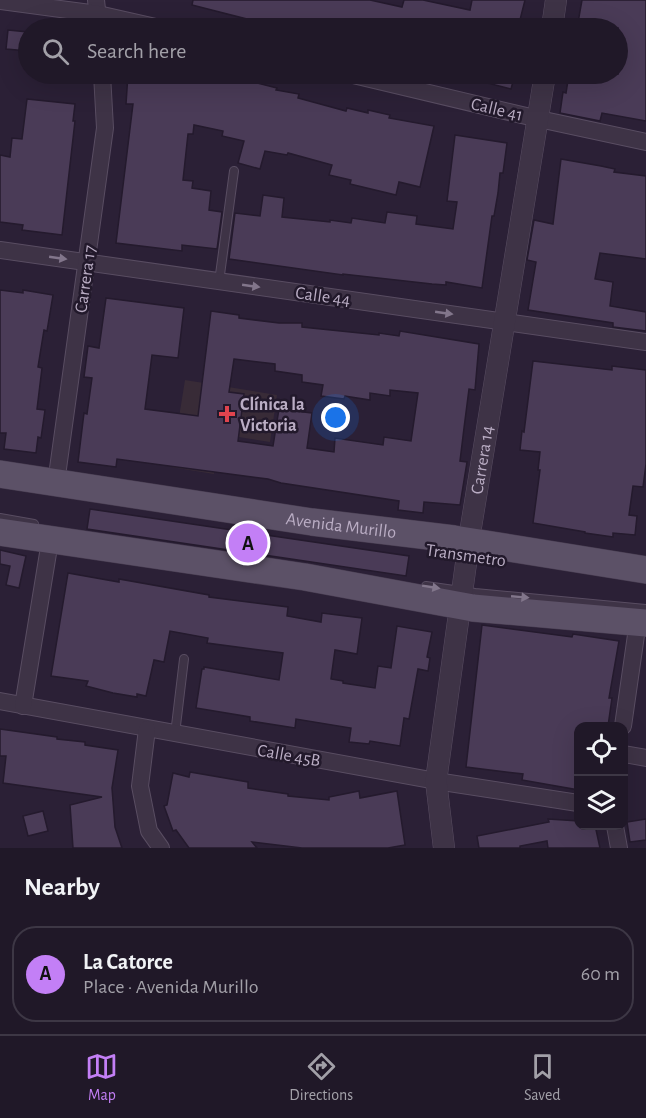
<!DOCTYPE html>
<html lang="en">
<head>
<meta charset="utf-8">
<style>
  :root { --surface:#201828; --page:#2d2534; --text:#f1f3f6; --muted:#a2a0a8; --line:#3d3745; --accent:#c37ff6 }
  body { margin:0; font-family:"Alegreya Sans",sans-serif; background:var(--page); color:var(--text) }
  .controls { position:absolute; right:18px; bottom:18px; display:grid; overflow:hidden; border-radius:12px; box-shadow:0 6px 24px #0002 }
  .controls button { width:54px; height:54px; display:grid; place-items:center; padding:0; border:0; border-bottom:2px solid var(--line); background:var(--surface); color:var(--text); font:30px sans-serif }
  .you { position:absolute; left:336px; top:418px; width:21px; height:21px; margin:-15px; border:4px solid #fff; border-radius:50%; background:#1a73e8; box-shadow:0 0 0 9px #1a73e833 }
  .badge { display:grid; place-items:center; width:39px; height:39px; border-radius:50%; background:var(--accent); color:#111; font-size:20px; font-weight:700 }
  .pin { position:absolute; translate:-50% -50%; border:3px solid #fff; box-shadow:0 2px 6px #0006 }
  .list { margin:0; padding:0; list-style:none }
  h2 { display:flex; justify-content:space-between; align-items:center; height:78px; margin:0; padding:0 24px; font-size:26px }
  h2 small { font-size:20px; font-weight:400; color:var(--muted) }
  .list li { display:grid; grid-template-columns:39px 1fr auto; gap:18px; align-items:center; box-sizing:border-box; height:96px; margin:0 12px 12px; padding:0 12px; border:2px solid var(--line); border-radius:24px }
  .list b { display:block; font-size:22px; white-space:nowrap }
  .list p { margin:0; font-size:20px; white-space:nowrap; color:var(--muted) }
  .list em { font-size:20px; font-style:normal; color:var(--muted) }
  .icon { flex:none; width:33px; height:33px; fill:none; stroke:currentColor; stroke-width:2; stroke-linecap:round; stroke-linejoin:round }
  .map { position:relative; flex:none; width:646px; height:848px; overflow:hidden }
  .search { position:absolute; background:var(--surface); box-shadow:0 6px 24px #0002; left:18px; right:18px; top:18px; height:66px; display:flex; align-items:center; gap:15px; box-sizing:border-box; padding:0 21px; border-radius:33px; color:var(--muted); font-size:22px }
  .sheet { height:186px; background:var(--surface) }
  nav { display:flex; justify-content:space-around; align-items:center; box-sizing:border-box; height:84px; border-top:2px solid var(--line); background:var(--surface); font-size:16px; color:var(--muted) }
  nav a { display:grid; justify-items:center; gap:3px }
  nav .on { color:var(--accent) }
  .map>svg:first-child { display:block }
  .medical { fill:#382b37 }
  .building { fill:#4a3b57; stroke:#241a2d; stroke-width:1.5; fill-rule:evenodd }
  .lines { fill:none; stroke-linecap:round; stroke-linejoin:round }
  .service-casing { stroke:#594d62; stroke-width:10 }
  .minor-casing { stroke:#594d62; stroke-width:18 }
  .tertiary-casing { stroke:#594d62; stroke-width:22 }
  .primary-casing { stroke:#473c50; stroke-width:28 }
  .service { stroke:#3e3346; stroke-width:8 }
  .minor { stroke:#3e3346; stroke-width:16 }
  .tertiary { stroke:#3e3346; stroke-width:21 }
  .primary { stroke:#5c5167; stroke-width:27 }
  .oneway { fill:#82768b }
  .health-dot { fill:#e0444e; stroke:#22192b; stroke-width:2 }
  .labels { text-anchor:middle; stroke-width:5; stroke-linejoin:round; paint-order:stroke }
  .street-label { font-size:18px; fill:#baadc4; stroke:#22192b }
  .poi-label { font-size:18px; font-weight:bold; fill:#baadc4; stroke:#22192b; text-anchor:start }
</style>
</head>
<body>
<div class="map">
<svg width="646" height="848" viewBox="0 0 646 848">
  <rect width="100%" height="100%" fill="#2b2036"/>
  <path class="medical" d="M185,380L277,395L270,442L220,434L214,474L171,467Z"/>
  <g class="building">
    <path d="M193,0H370L402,7L404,0H423L470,10L472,0H525L518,28H282L192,5Z"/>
    <path d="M582,0H646V121L602,113L600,121L560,113L563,92L566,93L569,74H618V28H577Z"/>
    <path d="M8,30L28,32V51L6,49Z"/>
    <path d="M128,74H221L257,81V83L277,88L276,90L299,94L298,98L346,111L347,108L368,113V110L390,115L389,118L434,126L420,187L399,182L396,195L350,184L351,180L329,175L332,165L288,153L287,155L265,151L260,169L238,163L244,141L222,136L223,131L194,125L193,134H188L183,180L193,181L192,188L211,191L209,210L222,212L217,249L182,245V251L116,243L133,104H126Z"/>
    <path d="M469,74H515L511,89L468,78Z"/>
    <path d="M27,99L75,104L73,121H75L62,235L22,230L23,225L0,222V155L10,157L12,138L22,139Z"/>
    <path d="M455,135L507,143L503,173H500L498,193L494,216H492L482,288L446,282V285L432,284L343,274V275L229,259L235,213L260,216L263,195L284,198L282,217L330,222V220L351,223L352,218L385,223L387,212L417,216L416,224L453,229L457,202L447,201Z"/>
    <path d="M561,159L601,166L615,169L614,172L646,176V259L600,253L595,279L613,282L610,306L646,312V331L613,327V323L528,310L536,262L527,260L534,220L553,224Z"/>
    <path d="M0,290L23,293V290L53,295L47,331L44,330L38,367L42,368L37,409L45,410L41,438L38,437L36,453L4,449L6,433H0Z"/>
    <path d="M106,298L184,308L178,358L152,355L145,409L198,416L211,311L239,315V318L279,323H302V327L379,335V333L399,336L400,331L479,344L475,390L469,389L464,428L460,461L467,462L460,505L424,502L423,513L398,510L399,501L281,483L268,479L117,459L116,467L78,462L84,413L87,414L92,378L84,377L88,346L99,348ZM234,359L275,364V371L302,375V382L323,385L321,396L344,399L345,396L370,400V393L390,396V390L418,393L411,441L384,437L383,445L335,438L334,452L307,448L312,413L279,409L273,446L238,441L244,394L229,392Z"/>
    <path d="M533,361L612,370V366L646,370V464L643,487L633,486L629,515L637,516L635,535L613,533V537L585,533V532L533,523L540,470H538L540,452L520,450L522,431L524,432Z"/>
    <path d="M90,509L409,556L406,576L87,529Z"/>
    <path d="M0,550L26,556L19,588L6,585L10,566L0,564Z"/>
    <path d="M68,573L119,582V579L209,595V597L288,607L287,616L321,622L322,613L362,618L357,654L335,650L331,679L343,681V683L375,688L378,666L391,668L397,626L432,632L427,657L430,658L428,671L418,669L409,719L404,718L400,746L370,741L369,744L349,742L351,728L296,719L295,728L250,721V717L196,708L202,669H204V667L279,680L283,653L207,643L208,638L170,631L164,662L154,660L146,696L137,694V697L113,693L86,686L88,681L51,676Z"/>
    <path d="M482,625L572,637L573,634L619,641L609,698H612L608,726H579V790L522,780L523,774L466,767Z"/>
    <path d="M0,729L57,737V739L85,742V745L118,750L112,788L115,827L122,848H73L70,805L102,797L3,783L6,756H0Z"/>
    <path d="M190,772L248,782V788L288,794V796L329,800V797L359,791L360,798L397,791L405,845L388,848H302L252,842L257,848H189L176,830L173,831L164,806L167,805L173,773L189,777Z"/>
    <path d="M43,811L48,831L28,836L23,816Z"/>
    <path d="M548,819L579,821V825H595L600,848H548L547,841L520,846V848H479L477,836L549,822Z"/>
    <path d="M646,819V840L630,842L627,822Z"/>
  </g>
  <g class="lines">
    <defs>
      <g id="service">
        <path d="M219,282L234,171"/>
        <path d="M0,518L34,524"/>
        <path d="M426,586L475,593L646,609"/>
        <path d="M175,734L184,659"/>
      </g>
      <g id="minor">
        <path d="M96,0L99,28"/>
        <path d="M0,1L98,14L160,28"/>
        <path d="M349,74L539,119L646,142"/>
        <path d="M0,250L646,342"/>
        <path d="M56,483L105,128L102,74"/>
        <path d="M0,701L436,781L578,803"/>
        <path d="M23,706L50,541"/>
        <path d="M623,726L638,621"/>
        <path d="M147,729L140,786L149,831L161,848"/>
        <path d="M624,754L646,758"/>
        <path d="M615,826L619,848"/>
      </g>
      <g id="tertiary">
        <path d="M552,28L556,0"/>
        <path id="s1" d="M444,848L436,781L471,527L545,74"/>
      </g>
      <g id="primary">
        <path id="s2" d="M0,474L312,522L454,539L646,570"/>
        <path d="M0,532L305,577L473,608L646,623"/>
      </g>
    </defs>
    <use href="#service" class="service-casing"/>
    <use href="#minor" class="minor-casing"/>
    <use href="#tertiary" class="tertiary-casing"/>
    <use href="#primary" class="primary-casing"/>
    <use href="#service" class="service"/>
    <use href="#minor" class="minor"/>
    <use href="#tertiary" class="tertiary"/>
    <use href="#primary" class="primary"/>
  </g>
  <defs><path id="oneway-solid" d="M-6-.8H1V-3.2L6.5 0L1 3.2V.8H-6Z" transform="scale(1.5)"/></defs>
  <g class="oneway">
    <use href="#oneway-solid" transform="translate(58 258) rotate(8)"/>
    <use href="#oneway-solid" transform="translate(251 286) rotate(8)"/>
    <use href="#oneway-solid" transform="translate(444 313) rotate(8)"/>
    <use href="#oneway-solid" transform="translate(431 587) rotate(9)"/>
    <use href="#oneway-solid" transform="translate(520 597) rotate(5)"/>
  </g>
  <path class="health-dot" d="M224 405h6v6h6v6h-6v6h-6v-6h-6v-6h6z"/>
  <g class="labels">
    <g class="street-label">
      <text transform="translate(497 109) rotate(13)" y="6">Calle 41</text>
      <text transform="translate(85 279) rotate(-82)" y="6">Carrera 17</text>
      <text transform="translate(323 296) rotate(8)" y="6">Calle 44</text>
      <text dy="6" stroke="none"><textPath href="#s1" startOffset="392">Carrera 14</textPath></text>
      <text dy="6" stroke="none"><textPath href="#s2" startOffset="345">Avenida Murillo</textPath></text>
      <text transform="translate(466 555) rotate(8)" y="6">Transmetro</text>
      <text transform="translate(289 755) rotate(10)" y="6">Calle 45B</text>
    </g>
    <g class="poi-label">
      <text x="240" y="410">Clínica la<tspan x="240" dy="21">Victoria</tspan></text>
    </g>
  </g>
</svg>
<div class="controls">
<button><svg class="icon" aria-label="locate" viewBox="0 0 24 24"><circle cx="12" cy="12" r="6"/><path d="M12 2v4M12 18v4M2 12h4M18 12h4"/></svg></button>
<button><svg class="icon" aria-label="layers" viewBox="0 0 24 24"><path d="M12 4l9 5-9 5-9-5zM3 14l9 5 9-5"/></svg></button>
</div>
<div class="you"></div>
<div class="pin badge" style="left:248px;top:543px">A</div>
<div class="search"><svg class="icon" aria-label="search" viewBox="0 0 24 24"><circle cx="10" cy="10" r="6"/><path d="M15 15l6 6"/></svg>Search here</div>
</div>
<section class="sheet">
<h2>Nearby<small></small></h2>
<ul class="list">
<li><span class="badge">A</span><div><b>La Catorce</b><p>Place · Avenida Murillo</p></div><em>60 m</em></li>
</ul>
</section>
<nav>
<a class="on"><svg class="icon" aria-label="map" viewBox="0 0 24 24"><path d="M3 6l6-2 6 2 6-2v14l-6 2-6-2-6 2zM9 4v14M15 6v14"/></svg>Map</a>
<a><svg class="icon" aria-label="directions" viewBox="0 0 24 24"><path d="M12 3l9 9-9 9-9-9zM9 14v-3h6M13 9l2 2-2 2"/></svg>Directions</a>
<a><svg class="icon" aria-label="saved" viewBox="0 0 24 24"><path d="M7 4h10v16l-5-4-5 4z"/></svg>Saved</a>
</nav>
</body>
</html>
